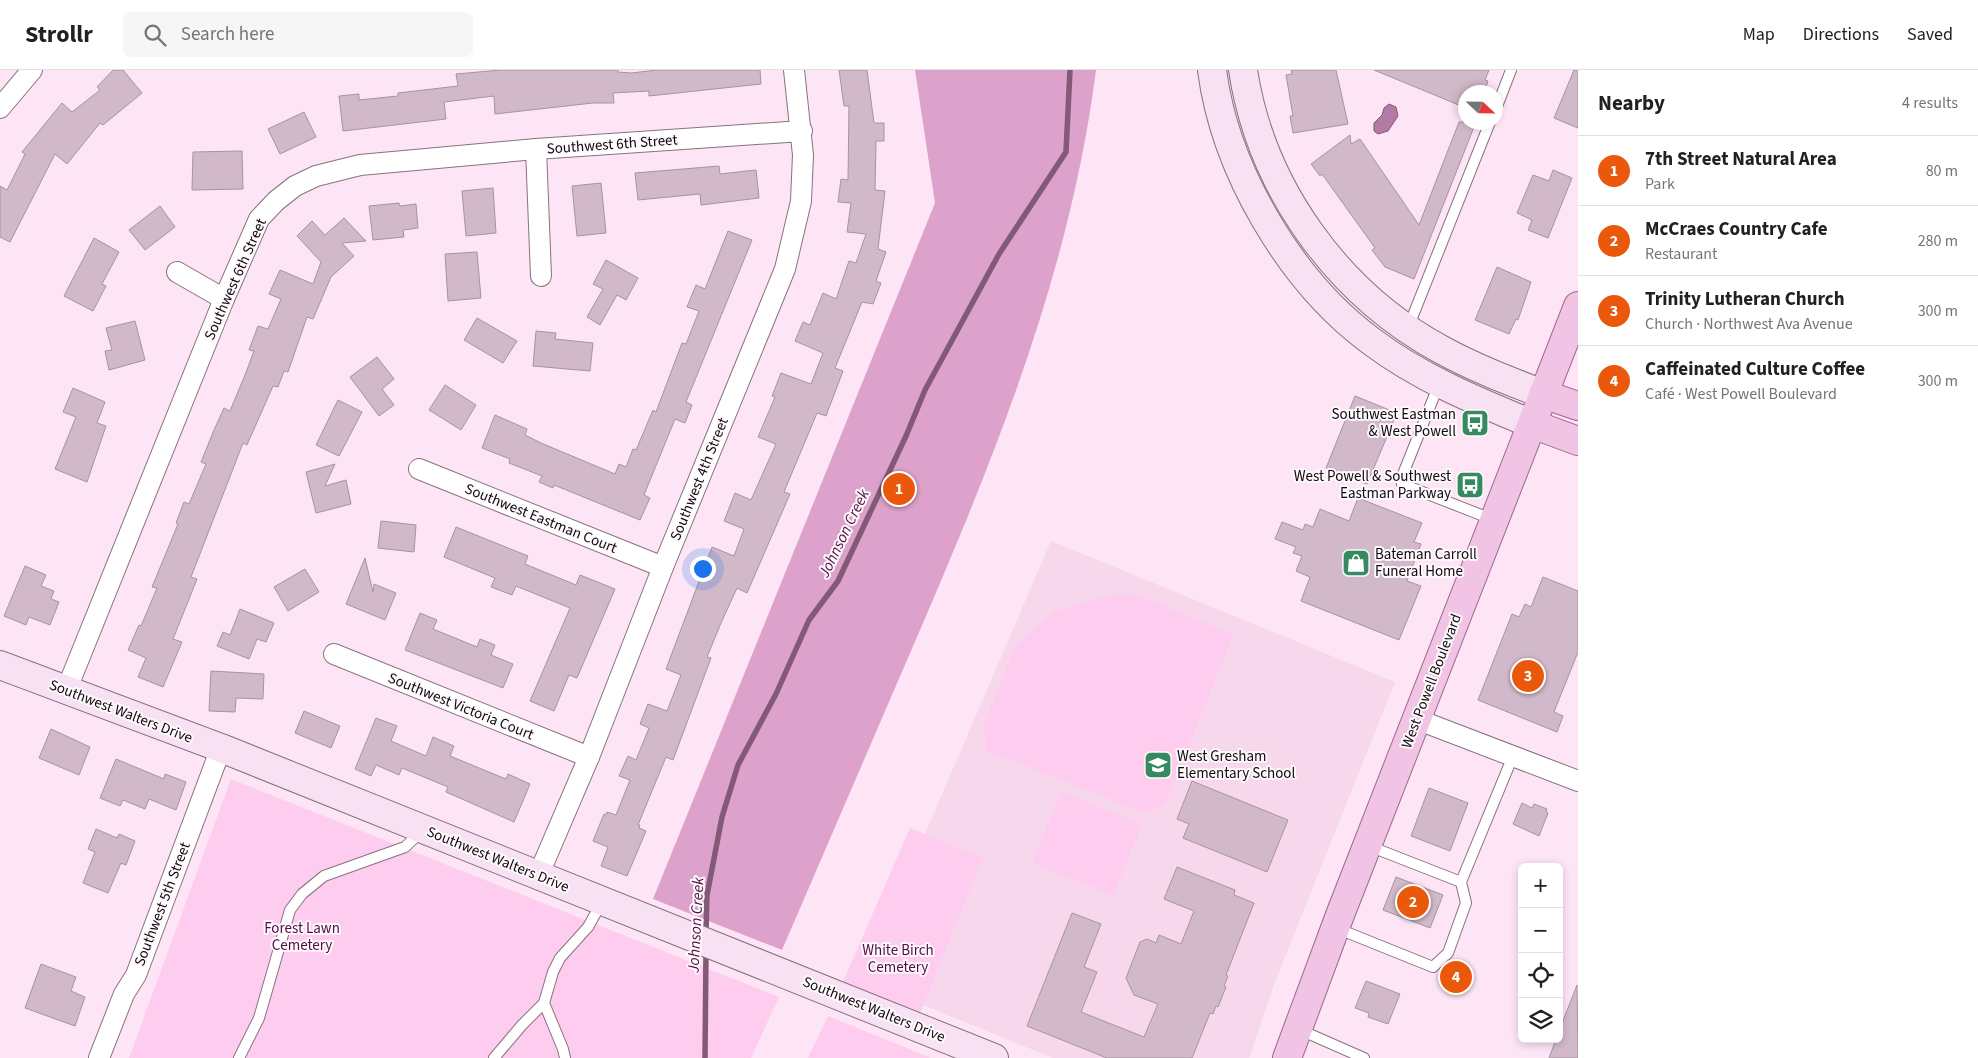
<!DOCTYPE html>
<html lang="en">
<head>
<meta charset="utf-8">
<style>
  :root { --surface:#fff; --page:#f6f6f6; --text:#202124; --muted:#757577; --line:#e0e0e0; --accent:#ea580c }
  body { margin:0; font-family:"Source Sans 3",sans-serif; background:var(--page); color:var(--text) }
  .controls { position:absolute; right:15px; bottom:15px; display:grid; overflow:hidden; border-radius:8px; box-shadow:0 2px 8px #0003 }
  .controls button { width:45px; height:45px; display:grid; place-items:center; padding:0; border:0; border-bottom:1px solid var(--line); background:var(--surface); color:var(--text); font:25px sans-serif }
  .compass { position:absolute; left:1458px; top:15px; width:45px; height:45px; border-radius:50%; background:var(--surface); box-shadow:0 2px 8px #0003; rotate:112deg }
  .you { position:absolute; left:702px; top:498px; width:18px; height:18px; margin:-12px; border:4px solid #fff; border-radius:50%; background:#1a73e8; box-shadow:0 0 0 8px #1a73e833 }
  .badge { display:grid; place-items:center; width:32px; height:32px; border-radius:50%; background:var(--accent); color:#fff; font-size:16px; font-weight:700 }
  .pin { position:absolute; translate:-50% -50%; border:2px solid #fff; box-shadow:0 1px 5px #0006 }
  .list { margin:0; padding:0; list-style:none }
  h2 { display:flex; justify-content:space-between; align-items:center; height:65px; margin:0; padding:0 20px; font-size:21px }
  h2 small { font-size:16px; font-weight:400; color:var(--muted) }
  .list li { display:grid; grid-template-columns:32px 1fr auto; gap:15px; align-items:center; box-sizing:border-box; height:70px; padding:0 20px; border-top:1px solid var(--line) }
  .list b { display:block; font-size:19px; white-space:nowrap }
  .list p { margin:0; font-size:16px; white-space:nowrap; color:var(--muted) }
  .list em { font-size:16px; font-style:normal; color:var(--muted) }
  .icon { flex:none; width:28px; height:28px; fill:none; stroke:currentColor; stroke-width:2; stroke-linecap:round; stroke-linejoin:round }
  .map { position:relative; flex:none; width:1578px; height:988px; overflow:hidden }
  header { display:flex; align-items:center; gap:30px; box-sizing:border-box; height:70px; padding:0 25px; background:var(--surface); border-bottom:1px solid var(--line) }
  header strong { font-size:24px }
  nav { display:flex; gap:28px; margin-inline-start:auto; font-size:18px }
  .search { width:350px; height:45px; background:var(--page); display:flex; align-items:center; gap:12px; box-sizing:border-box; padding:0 18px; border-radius:8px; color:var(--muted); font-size:19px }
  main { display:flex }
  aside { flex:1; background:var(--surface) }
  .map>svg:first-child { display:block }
  .built { fill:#f6d7ec }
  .green { fill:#fdccee }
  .forest { fill:#dda2cb }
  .water { fill:#b37ba3; stroke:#825976 }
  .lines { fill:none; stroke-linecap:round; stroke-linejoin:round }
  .stream { stroke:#825976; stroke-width:5.5 }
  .building { fill:#d1b9c9; stroke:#a892a1 }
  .lane-casing { stroke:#877280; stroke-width:12 }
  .street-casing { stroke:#877280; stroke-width:22 }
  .secondary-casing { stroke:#877280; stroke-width:30 }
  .primary-casing { stroke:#9c688d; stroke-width:30 }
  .lane { stroke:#fff; stroke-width:10 }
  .street { stroke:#fff; stroke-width:20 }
  .secondary { stroke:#f8e1f2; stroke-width:28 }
  .primary { stroke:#f1c3e4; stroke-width:28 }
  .labels { text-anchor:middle; stroke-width:4; stroke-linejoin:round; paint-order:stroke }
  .street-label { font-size:15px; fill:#10090e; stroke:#fef9fc }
  .poi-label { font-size:15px; fill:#10090e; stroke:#fef9fc; text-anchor:end }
  .park-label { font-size:15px; fill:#530d45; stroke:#fef9fc }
  .water-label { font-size:16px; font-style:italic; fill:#540f46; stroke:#fef9fc }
</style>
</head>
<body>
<header>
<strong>Strollr</strong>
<div class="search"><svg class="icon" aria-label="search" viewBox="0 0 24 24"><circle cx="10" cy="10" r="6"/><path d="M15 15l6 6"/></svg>Search here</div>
<nav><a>Map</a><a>Directions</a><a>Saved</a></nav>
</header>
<main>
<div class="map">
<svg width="1578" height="988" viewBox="0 0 1578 988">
  <rect width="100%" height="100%" fill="#fde5f5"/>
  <path class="built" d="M1051,471L1395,612L1275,912L1249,988H1053L923,935L983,788L925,764Z"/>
  <g class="green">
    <path d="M1109,525H1138L1233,565L1165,735L1145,743L986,680L984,655L1015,577L1052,542Z"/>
    <path d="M231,709L779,927L751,988H129Z"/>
    <path d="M1061,722L1142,754L1113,825L1032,793Z"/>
    <path d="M910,758L983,788L920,943L843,912Z"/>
    <path d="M828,946L931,988H808Z"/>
  </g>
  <path class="forest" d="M915,0H1096C1071,197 998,379 920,560C874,667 828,773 782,880L653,829L935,133Z"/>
  <path class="water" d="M1389,34L1396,37L1398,46L1388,61L1378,64L1374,61V53L1382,45L1384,38Z"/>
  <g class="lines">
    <g class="stream">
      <path d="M706,863L707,825L722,747L738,695L776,624L809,550L838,511L906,366L925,320L999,184L1066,82L1070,0"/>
      <path d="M705,988L706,880"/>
    </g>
  </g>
  <g class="building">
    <path d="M113,0H123L142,23L103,55L100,53L67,94L55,84L10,172L0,167V116L7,120L25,84L22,82L62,33L72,42L100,20L97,17Z"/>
    <path d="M501,0H618V2L631,3L657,0H760L761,14L649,26V21L613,23L614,33H593L495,44L494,26L444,32L446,49L343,61L339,26L359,24V30L398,26V23L458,16L456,4Z"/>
    <path d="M839,0H867L874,53H884V71H876L875,120L885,121L878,179L886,182L876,211L881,213L873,234L862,232L835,298L843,301L826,346L817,343L784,422L790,424L747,523L737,518L721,553L707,587L711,588L673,690L666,687L638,755H640L639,758L646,761L627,806L601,796L608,777L593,771L604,744L606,745L607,742L616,745L630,710L619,706L628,686L636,690L649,658L640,654L648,634L667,641L681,605L666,599L712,477L734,486L744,459L724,451L735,423L751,430L776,374L758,367L775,327L772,326L781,303L811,314L823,283L795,271L803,252L810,255L823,223L836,229L849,191L856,193L866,164L847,162L851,133L838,132L841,109L848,110L849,36H844Z"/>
    <path d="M1291,0H1336L1348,54L1293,63L1290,46H1293L1286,5L1292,4Z"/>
    <path d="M1374,0H1489L1485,10L1488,11L1484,22H1466V38Z"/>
    <path d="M1574,0H1578V58L1554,48Z"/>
    <path d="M304,42L316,67L280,84L268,59Z"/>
    <path d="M1459,52H1476L1414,209L1385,197L1372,180L1375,178L1322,104L1320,106L1311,94L1350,65L1351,74L1360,69L1419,155Z"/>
    <path d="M242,81L243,119L192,120L193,82Z"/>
    <path d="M719,96L720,104L756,100L759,128L701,135L700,124L638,130L635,103Z"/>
    <path d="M1553,100L1572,108L1548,168L1528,160L1532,150L1517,143L1533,105L1549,111Z"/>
    <path d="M601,113L606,163L577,166L572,116Z"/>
    <path d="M493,118L496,163L466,166L462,121Z"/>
    <path d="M399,133L400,136L416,134L418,158L403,160L404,167L373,170L369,136Z"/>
    <path d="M160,136L175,157L145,180L129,160Z"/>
    <path d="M344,148L366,171L342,173L354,186L331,207L313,249L307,247L288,302L284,301L278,317L273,316L247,375L243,373L191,507L197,509L173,569L182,572L163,617L138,607L146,588L128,580L139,555L141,556L157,518L152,517L178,454L176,453L184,432L189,434L206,394L201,392L214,360L224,338L230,341L245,305L254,281L249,280L258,256L268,259L281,229L269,224L280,200L313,214L321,192L297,166L312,151L325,165Z"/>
    <path d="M728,161L752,170L686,332L692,335L685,353L675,349L644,425L650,428L640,450L554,415L553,418L539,412L542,406L509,393L510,389L482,378L495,345L527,359L525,365L541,373L615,404L619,394L626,397L633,379L636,380L653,340L656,342L682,273L686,274L699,241L687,237L696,215L705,219Z"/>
    <path d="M94,168L119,182L102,214L106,216L93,241L64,226Z"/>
    <path d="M477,182L481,228L448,231L445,184Z"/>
    <path d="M606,190L638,208L626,230L617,225L600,255L587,247L603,219L593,214Z"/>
    <path d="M1497,197L1531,212L1518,250L1516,249L1509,264L1475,250Z"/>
    <path d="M477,248L517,271L503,293L464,270Z"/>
    <path d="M135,251L145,290L109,300L105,281L112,280L106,258Z"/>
    <path d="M536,261L556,263L555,269L593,273L590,301L533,296Z"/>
    <path d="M377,287L394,309L382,319L394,335L379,346L350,307Z"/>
    <path d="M445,315L476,335L461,360L429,340Z"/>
    <path d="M73,318L105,332L97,353L106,356L87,412L55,399L76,347L63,342Z"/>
    <path d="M1355,326L1397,343L1367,414L1326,398Z"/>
    <path d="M338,330L362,342L339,386L316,375Z"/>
    <path d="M335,394L325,416L346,410L351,434L316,443L306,402Z"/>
    <path d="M1358,428L1422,453L1414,472L1421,474L1407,511L1421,516L1399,570L1301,531L1310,507L1296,501L1302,486L1293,483L1296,477L1275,469L1282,452L1303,460L1305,454L1313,457L1320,439L1349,451Z"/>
    <path d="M381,451L416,455L414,482L378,478Z"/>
    <path d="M456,457L528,486L525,494L576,515L580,505L615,519L577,608L569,605L554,641L530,631L570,538L516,516L512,525L491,517L495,508L444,487Z"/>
    <path d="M365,488L373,522L374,514L396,523L385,550L346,534Z"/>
    <path d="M25,496L46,505L41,516L54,521L51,529L59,532L50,555L29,547L26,555L4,546Z"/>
    <path d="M305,499L319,522L288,541L274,517Z"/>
    <path d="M1543,507L1578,521V582L1554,642L1563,646L1557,662L1478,630L1512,544L1519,547L1525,534L1531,537Z"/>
    <path d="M240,539L274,553L266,572L257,569L249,589L217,576L223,562L230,565Z"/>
    <path d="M420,543L437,550L433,559L477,577L480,569L495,575L491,585L513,594L503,618L405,580Z"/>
    <path d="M211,601L264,604L263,629L236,628L235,642L209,641Z"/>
    <path d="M304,641L340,656L331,678L295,663Z"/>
    <path d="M376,648L397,656L391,671L426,686L433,667L454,676L450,686L506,709L508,704L530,714L514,752L446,722L448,717L402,698L399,705L376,695L371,706L355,699Z"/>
    <path d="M51,659L90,677L79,705L39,688Z"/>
    <path d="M116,689L164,709L165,704L186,712L176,740L149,729L145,739L123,730L120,736L100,728Z"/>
    <path d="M1192,711L1288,750L1267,802L1183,768L1189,754L1177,749Z"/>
    <path d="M1429,718L1468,733L1450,781L1411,766Z"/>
    <path d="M1522,733L1532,738L1534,734L1547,739L1546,742L1548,743L1539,766L1513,754Z"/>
    <path d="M96,759L117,768L119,764L135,771L126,795L121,793L108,823L83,813L95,782L88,779Z"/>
    <path d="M1177,797L1235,820L1234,825L1254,833L1226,905L1228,906L1224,916L1226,917L1218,937L1216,936L1213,944L1210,943L1192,988H1107L1027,956L1072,843L1101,854L1084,897L1097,902L1081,942L1144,967L1158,934L1134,925L1126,908L1140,872L1147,869L1156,873L1159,865L1181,874L1194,841L1164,829Z"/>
    <path d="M1396,807L1443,825L1430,858L1383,840Z"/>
    <path d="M41,894L76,907L71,921L85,927L75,956L25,938Z"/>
    <path d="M1366,911L1400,924L1388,954L1368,947L1369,943L1355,938Z"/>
    <path d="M1577,915L1578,988H1549L1556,969H1559V961Z"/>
  </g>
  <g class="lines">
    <defs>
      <g id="lane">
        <path d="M1496,39L1511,0"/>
        <path d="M1408,258L1490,52"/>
        <path d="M1439,314L1401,409L1402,414L1494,450"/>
        <path d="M1369,776L1461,812"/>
        <path d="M1336,858L1433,897L1448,883L1466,833L1461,812L1513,686"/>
        <path d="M544,933L563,979L565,988"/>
        <path d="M1298,959L1364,988"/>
        <path d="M239,988L259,948L290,840L302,824L324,806L405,777L423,760"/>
        <path d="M494,988L522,955L544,933L553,902L560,888L588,857L602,832"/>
      </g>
      <g id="street">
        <path d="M0,38L32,0"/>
        <path d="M536,79L541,206"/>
        <path d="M177,202L224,229"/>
        <path d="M419,399L663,497"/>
        <path d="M334,584L589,687"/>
        <path d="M66,621L224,229L259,149L276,131L295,116L316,106L360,95L536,79L802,61"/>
        <path d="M1416,649L1578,711"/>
        <path d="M538,806L589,687L663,497L785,199L801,131L803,85L794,0"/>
        <path d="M99,988L124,924L136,905L221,678"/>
      </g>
      <g id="secondary">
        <path d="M1212,0C1225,100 1290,211 1371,271C1420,308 1476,331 1532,354"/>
        <path d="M1243,0C1261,118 1338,224 1442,280C1475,298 1509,311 1543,324"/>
        <path d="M0,595L221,678L994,988"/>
      </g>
      <g id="primary">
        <path d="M1543,324L1578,336"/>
        <path d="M1532,354L1578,371"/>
        <path d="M1287,988L1340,845L1578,236"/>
      </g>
    </defs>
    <use href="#lane" class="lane-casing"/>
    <use href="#street" class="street-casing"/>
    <use href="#secondary" class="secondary-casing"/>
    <use href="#primary" class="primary-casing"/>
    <use href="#lane" class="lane"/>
    <use href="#street" class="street"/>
    <use href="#secondary" class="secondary"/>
    <use href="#primary" class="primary"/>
  </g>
  <defs>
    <symbol id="bus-square" viewBox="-11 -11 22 22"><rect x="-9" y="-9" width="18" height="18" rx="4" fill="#358b5f" stroke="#fef9fc"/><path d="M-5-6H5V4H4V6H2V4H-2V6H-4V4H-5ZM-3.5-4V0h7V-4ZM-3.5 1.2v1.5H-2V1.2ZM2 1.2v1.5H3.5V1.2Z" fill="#fff"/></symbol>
    <symbol id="shop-square" viewBox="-11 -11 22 22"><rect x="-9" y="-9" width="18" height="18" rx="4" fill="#358b5f" stroke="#fef9fc"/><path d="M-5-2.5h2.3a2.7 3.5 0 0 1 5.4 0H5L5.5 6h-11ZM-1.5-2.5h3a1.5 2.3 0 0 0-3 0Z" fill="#fff"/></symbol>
    <symbol id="school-square" viewBox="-11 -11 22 22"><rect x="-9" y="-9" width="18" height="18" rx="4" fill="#358b5f" stroke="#fef9fc"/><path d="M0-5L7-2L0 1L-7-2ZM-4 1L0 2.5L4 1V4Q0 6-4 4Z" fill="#fff"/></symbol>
  </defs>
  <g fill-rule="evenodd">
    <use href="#bus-square" x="1459" y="337" width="32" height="32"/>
    <use href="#bus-square" x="1454" y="399" width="32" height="32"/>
    <use href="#shop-square" x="1340" y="477" width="32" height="32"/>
    <use href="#school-square" x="1142" y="679" width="32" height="32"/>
  </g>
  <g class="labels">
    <g class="street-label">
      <text transform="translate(612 74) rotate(-4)" y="5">Southwest 6th Street</text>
      <text transform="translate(235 209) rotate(-66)" y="5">Southwest 6th Street</text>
      <text transform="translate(699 409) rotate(-68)" y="5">Southwest 4th Street</text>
      <text transform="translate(541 448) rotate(22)" y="5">Southwest Eastman Court</text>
      <text transform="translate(1431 611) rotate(-69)" y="5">West Powell Boulevard</text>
      <text transform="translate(461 636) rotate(22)" y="5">Southwest Victoria Court</text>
      <text transform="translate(121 641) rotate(21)" y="5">Southwest Walters Drive</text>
      <text transform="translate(498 789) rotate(22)" y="5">Southwest Walters Drive</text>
      <text transform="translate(162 834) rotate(-69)" y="5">Southwest 5th Street</text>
      <text transform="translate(874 939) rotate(22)" y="5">Southwest Walters Drive</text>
    </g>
    <g class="poi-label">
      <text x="1456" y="349">Southwest Eastman<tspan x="1456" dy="17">&amp; West Powell</tspan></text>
      <text x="1451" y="411">West Powell &amp; Southwest<tspan x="1451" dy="17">Eastman Parkway</tspan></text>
      <text x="1375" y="489" text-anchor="start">Bateman Carroll<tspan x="1375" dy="17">Funeral Home</tspan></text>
      <text x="1177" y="691" text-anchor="start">West Gresham<tspan x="1177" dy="17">Elementary School</tspan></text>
    </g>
    <g class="park-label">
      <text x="302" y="863">Forest Lawn<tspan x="302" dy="17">Cemetery</tspan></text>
      <text x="898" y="885">White Birch<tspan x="898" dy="17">Cemetery</tspan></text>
    </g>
    <g class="water-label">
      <text transform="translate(843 463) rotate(-64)" y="6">Johnson Creek</text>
      <text transform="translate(695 855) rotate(-87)" y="6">Johnson Creek</text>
    </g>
  </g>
</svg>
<div class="controls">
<button>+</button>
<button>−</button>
<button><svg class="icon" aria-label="locate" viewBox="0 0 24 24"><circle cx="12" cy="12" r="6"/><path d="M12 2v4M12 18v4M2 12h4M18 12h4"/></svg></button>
<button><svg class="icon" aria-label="layers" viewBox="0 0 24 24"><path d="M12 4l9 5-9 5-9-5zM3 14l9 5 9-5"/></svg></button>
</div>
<svg class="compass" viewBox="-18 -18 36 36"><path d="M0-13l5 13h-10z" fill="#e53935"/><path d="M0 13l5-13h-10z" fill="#757577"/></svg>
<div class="you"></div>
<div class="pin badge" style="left:899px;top:419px">1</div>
<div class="pin badge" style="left:1413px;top:832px">2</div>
<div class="pin badge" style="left:1528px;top:606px">3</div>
<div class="pin badge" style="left:1456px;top:907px">4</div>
</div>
<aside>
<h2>Nearby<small>4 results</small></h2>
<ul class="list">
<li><span class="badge">1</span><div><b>7th Street Natural Area</b><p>Park</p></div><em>80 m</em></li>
<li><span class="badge">2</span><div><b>McCraes Country Cafe</b><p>Restaurant</p></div><em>280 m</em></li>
<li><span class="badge">3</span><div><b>Trinity Lutheran Church</b><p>Church · Northwest Ava Avenue</p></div><em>300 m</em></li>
<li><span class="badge">4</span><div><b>Caffeinated Culture Coffee</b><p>Café · West Powell Boulevard</p></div><em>300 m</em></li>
</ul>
</aside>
</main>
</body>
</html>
